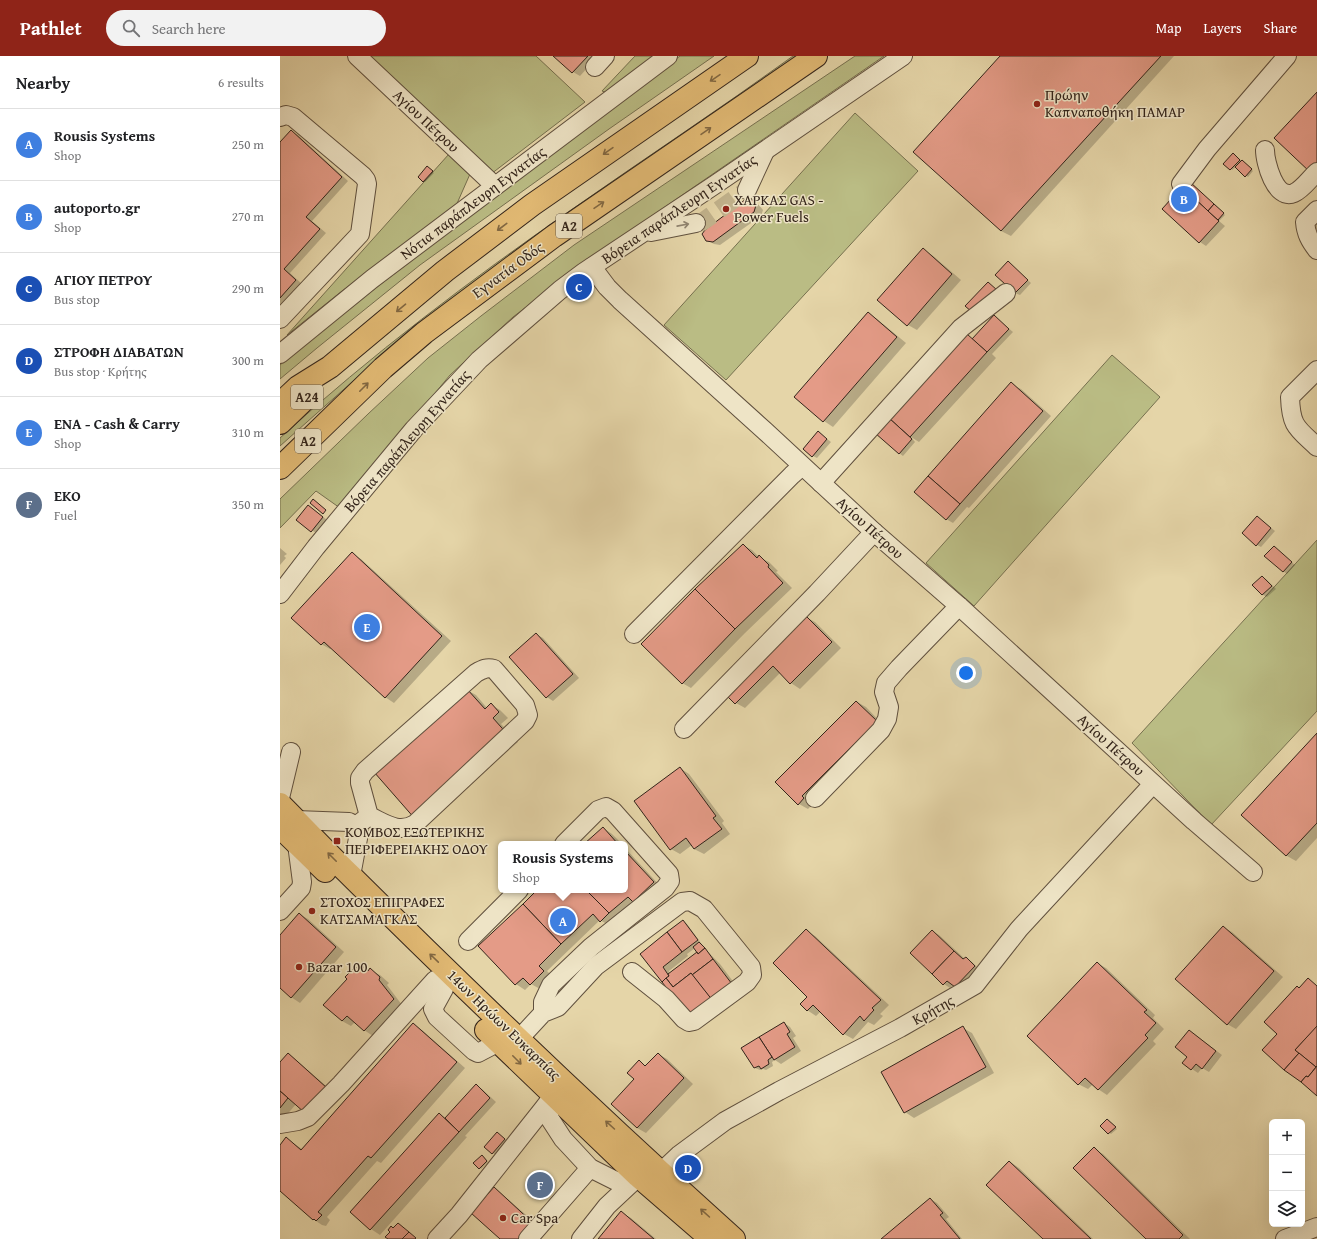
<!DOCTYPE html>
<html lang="en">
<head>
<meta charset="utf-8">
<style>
  :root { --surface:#fff; --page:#f2f2f2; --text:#202124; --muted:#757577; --line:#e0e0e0; --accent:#8f2418 }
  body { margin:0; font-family:"Gentium Book Plus",serif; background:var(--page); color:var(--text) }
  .controls { position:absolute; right:12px; bottom:12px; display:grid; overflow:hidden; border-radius:6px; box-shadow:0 4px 16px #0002 }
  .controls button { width:36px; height:36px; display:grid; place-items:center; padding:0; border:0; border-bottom:1px solid var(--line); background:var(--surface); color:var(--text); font:20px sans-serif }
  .you { position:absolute; left:686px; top:617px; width:14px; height:14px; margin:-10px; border:3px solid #fff; border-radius:50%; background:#1a73e8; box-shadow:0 0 0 6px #1a73e833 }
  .badge { display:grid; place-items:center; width:26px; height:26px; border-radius:50%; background:var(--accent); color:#fff; font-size:13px; font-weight:700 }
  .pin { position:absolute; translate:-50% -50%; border:2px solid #fff; box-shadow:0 1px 4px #0006 }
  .popup { position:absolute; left:218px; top:785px; width:130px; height:52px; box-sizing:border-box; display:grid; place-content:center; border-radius:6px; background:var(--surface); filter:drop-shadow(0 1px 3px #0005); font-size:13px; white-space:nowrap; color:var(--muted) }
  .popup b { font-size:15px; color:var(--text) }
  .popup::after { content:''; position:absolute; left:50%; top:100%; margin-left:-8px; border:8px solid transparent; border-top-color:var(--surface) }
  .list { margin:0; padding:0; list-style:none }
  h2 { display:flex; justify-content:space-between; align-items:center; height:52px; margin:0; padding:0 16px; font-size:17px }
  h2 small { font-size:13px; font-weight:400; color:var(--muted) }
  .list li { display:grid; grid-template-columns:26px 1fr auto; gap:12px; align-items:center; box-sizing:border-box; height:72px; padding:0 16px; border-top:1px solid var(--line) }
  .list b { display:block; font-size:15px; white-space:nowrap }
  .list p { margin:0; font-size:13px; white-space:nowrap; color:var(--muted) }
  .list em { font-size:13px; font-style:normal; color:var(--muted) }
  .icon { flex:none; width:22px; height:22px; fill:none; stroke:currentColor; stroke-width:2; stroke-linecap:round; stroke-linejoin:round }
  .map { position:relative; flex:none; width:1037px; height:1183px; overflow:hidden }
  header { display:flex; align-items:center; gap:24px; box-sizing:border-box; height:56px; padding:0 20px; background:var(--accent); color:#fff }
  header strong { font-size:19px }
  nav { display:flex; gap:22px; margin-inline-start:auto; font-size:14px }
  .search { width:280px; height:36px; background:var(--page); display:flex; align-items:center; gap:10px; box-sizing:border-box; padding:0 14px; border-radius:22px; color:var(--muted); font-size:15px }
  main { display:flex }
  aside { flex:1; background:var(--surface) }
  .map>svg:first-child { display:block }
  .green { fill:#babc84; stroke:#76704f }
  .shadow { fill:#0003; fill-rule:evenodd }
  .building { fill:#e49b87; stroke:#33241a }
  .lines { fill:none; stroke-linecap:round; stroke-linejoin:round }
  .minor-tunnel { stroke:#c1b28c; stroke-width:18; stroke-dasharray:18 9; stroke-linecap:butt }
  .minor-casing { stroke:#60503e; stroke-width:20 }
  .major-casing { stroke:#33241a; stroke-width:24 }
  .highway-casing { stroke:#33241a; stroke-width:24 }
  .minor { stroke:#eee4c6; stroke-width:18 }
  .major { stroke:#e2ba74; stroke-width:22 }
  .highway { stroke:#e2ba74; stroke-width:22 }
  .oneway { stroke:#826842 }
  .oneway2 { stroke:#908470 }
  .poi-dot { fill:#8f2418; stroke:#eee4c6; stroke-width:1.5 }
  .labels { text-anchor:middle; stroke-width:3; stroke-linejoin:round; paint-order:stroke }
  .shield { fill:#eee4c6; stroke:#6b5e4e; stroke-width:1 }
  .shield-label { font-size:14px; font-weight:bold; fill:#33241a }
  .poi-label { font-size:15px; fill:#33241a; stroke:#eee4c6; text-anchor:start }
  .street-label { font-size:15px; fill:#33241a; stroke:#eee4c6 }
</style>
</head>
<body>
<header>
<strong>Pathlet</strong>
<div class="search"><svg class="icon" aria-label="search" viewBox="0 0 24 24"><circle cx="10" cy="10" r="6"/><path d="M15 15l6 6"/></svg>Search here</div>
<nav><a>Map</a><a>Layers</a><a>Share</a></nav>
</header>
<main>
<aside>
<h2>Nearby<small>6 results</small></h2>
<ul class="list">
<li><span class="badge" style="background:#3f7fe0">A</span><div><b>Rousis Systems</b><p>Shop</p></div><em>250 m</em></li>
<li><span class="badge" style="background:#3f7fe0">B</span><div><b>autoporto.gr</b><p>Shop</p></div><em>270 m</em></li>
<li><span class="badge" style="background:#1a4fb4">C</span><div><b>ΑΓΙΟΥ ΠΕΤΡΟΥ</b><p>Bus stop</p></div><em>290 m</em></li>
<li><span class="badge" style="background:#1a4fb4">D</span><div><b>ΣΤΡΟΦΗ ΔΙΑΒΑΤΩΝ</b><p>Bus stop · Κρήτης</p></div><em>300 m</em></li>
<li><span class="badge" style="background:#3f7fe0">E</span><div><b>ENA - Cash &amp; Carry</b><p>Shop</p></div><em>310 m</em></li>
<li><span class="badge" style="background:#5c6f8a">F</span><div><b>ΕΚΟ</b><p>Fuel</p></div><em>350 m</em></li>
</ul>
</aside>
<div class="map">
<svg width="1037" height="1183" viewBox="0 0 1037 1183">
  <rect width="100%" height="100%" fill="#e5d5a8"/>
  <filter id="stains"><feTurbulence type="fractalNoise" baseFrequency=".005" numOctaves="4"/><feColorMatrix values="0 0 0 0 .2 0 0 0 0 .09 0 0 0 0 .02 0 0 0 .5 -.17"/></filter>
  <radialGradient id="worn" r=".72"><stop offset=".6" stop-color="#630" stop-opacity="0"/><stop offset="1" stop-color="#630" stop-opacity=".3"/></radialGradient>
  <g class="green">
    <path d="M85,0H256L305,46L211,118Z"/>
    <path d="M355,0H378L328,37L322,35Z"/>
    <path d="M400,0H434L329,73L140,209L37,292L0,323V309L36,278L270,98Z"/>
    <path d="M513,0H524L81,318L0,390V382C91,299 190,224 291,154C365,102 440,53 513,0Z"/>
    <path d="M575,0H604L308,204L233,261L170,319L60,452L36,435L0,472V443L88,358L148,302L201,260L294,189Z"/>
    <path d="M575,57L638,115L446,324L384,269Z"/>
    <path d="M169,98L190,118L175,152L62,235L7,279Z"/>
    <path d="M832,299L880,341L694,550L646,507Z"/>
    <path d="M1037,484V655L931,769L852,687Z"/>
  </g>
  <g class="shadow">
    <path d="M275,0H318L300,20L293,16Z"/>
    <path d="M721,0H894L731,180L721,175L634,96Z"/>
    <path d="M11,75L18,79L68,125L32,165L46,177L10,217L22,228L0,253V88Z"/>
    <path d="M955,99L973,115L968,121L956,111L952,114L951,113Z"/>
    <path d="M149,113L154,117L145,126L144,125Z"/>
    <path d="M472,145L479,149L483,154L481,160L440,189L434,188L427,184Z"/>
    <path d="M937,152L945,159L939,165L945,170L926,190L920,186L883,153Z"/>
    <path d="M1037,167V174L1034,171Z"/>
    <path d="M643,194L652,199L681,224L637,274L628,269Z"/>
    <path d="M728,206L751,227L740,239L735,237Z"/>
    <path d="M588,257L597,263L626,287L553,371L544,365L516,341Z"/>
    <path d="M714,260L733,276L712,298L716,302L639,386L631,381L635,386L623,400L619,397L609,363L687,279L693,283Z"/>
    <path d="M731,328L741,333L771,360L689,452L687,451L673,467L666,463Z"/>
    <path d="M538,376L551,386L537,402L533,400Z"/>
    <path d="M33,453L47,464L36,477L18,464Z"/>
    <path d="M977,461L995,475L981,491L977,489Z"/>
    <path d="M463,489L472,494L479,501L489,506L498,515L496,516L512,532L465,577L411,632L402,627Z"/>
    <path d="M994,491L1015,509L1007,518L1003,515Z"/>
    <path d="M0,492L7,498L4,500L6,502L0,509Z"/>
    <path d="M72,498L81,503L171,585L114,647L105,641L52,592L50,593L41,588Z"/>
    <path d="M982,521L986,523L996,533L987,541L983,539L974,529Z"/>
    <path d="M526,561L535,566L561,592L520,633L511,627L500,617L465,652L456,647Z"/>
    <path d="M256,578L263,582L299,622L273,645L267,641Z"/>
    <path d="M187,634L196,639L207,652L211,649L220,654L228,662L221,668L238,686L146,768Z"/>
    <path d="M577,646L586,651L605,671L528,753L519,748L496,726Z"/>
    <path d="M1037,678V782L1016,805L1007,800L963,759Z"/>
    <path d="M400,712L409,718L444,765L442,767L450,778L424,798L414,793L412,789L400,798L391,793Z"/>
    <path d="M323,772L332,778L342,788H306Z"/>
    <path d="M345,792L382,832L330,870L320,864L267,915L273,921L260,933L251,928L245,934L236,928L200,890L258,834H345Z"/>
    <path d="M19,858L28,863L64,896L20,947L11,941L0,931V880Z"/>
    <path d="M403,865L407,868L426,894L440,908L458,932L418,966L361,898ZM415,892L418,896L390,918L389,915L408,900L407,898Z"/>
    <path d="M943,871L952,876L1003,921L956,973L947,968Z"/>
    <path d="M526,875L535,880L609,949L600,958L603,960L594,969L588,966L573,983L564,978L541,955L536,960L527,954L529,941Z"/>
    <path d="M652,875L659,879L685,903L686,902L692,906L701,915L682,934L673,929L670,932L664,928Z"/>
    <path d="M817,907L826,912L875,959L873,962L884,973L873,985L876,988L827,1039L818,1033L813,1028L808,1033L798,1028Z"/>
    <path d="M80,909L100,919L109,927L107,929L122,949L93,980L84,974L75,966L71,970L62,965L76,914Z"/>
    <path d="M504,967L510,971L516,980L513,982L521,995L501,1008L495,1004L492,1006L493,1010L486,1014L483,1013L480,1014L475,1012L463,993Z"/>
    <path d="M133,968L142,974L185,1012L101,1107L97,1105L47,1161L50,1164L46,1170L42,1169L33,1163L0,1134V1090L7,1083L22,1093Z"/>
    <path d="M683,972L692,977L714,1017L634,1062L625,1056Z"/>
    <path d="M910,975L942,999L929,1016L922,1012L918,1017L912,1013Z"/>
    <path d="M8,998L14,1002L53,1036L16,1048L0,1067V1007Z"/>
    <path d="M378,998L387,1003L413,1028L366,1077L357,1072L355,1023L359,1006L366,1010Z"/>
    <path d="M196,1030L202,1033L216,1046L185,1080L187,1081L100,1179L91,1173L71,1156L159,1058L166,1062Z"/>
    <path d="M829,1065L837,1073L831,1078L822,1070Z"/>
    <path d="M217,1077L229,1086L217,1099L212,1097Z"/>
    <path d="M814,1093L823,1098L910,1183H867Z"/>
    <path d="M204,1101L208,1106L201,1113L200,1112Z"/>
    <path d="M730,1106L739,1112L813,1183H765Z"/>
    <path d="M215,1133L221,1137L261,1172L222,1183Z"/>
    <path d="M650,1143L657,1147L669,1161L666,1163L682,1183H603Z"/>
    <path d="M342,1157L351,1162L376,1183H319Z"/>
  </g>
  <g class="building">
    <path d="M273,0H308L292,17Z"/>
    <path d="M720,0H881L721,175L633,96Z"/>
    <path d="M1037,36V110L1031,117L994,82Z"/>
    <path d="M11,74L62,121L26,161L40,173L4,213L16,224L0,242V86Z"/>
    <path d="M953,97L960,104L950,114L943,108Z"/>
    <path d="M962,104L972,113L965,121L955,111Z"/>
    <path d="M147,110L153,115L143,126L138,121Z"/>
    <path d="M910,126L934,148L928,155L904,133Z"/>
    <path d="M902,131L939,165L919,187L882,153Z"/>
    <path d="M466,143L473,144L476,149L474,156L433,186L426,185L422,178L425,174Z"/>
    <path d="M934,148L944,157L938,164L928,155Z"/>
    <path d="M643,192L672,218L627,270L597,244Z"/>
    <path d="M728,205L748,224L735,237L715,219Z"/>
    <path d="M708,226L717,234L692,256L685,250Z"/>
    <path d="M588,256L617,281L543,366L514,341Z"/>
    <path d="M714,259L729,273L707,296L692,283Z"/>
    <path d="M687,278L707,296L630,381L610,363Z"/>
    <path d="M731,326L763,355L680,448L648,420Z"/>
    <path d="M609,362L632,383L619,398L595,377Z"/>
    <path d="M538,375L547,383L532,401L523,393Z"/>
    <path d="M648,420L680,448L666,464L634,436Z"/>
    <path d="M33,443L46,454L43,458L30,447Z"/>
    <path d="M28,449L43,461L31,476L16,464Z"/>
    <path d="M977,460L991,472L976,490L962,477Z"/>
    <path d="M463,488L477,502L479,499L489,509L488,511L503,527L455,573L415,533Z"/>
    <path d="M994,490L1012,506L1003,516L984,500Z"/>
    <path d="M72,496L162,580L105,642L44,586L41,589L11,562Z"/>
    <path d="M982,520L992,530L982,539L972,529Z"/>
    <path d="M415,533L455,573L402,628L361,588Z"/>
    <path d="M526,560L552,586L510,628L493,610L455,648L446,639Z"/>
    <path d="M256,577L293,618L266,642L229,601Z"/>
    <path d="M187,633L205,653L211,647L219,656L213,662L229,680L136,764L94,716Z"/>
    <path d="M576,645L597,665L522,740L524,742L518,749L495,726Z"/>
    <path d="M1037,677V767L1006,800L961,759Z"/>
    <path d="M400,711L436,760L433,762L442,773L414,793L406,782L390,794L354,745Z"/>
    <path d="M323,771L338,788H304Z"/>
    <path d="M345,795L374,826L353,846L348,841L329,857L306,834H345Z"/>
    <path d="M257,834H306L329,857L320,866L313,858L281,888L243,848Z"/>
    <path d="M243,848L281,888L259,910L264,915L250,929L243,922L235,929L198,890Z"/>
    <path d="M19,857L56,891L11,942L0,932V879Z"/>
    <path d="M403,864L418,884L402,896L387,876Z"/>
    <path d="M943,870L994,915L947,969L895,923Z"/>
    <path d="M526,873L601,944L592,952L594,954L584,965L580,960L563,979L533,949L527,955L520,948L527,941L493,907Z"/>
    <path d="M652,874L674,895L652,918L630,897Z"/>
    <path d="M387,876L402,896L383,911L389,920L382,926L360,898Z"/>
    <path d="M419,886L425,892L418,898L413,891Z"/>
    <path d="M425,892L433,903L412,919L411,917L393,931L386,922L389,920L388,918L417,896L418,898Z"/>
    <path d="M674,895L683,903L686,901L695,910L675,931L667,925L663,929L652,918Z"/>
    <path d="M433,903L452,928L431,943L412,919Z"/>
    <path d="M817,906L867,954L864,956L876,967L865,979L868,982L818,1034L805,1022L798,1029L747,980Z"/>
    <path d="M80,908L88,915L90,912L100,921L99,924L114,943L84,975L67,960L62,965L43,949L67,923L65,921L74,912L75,913Z"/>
    <path d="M411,917L433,945L410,963L382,926L386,922L393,931Z"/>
    <path d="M1028,922L1037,930V971L1015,994L1019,997L1004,1014L982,994L997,978L984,966L1017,930L1019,932Z"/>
    <path d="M504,966L510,976L507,978L515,991L494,1004L479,981Z"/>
    <path d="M133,967L177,1006L91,1102L88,1100L38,1156L42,1159L36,1165L34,1163L33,1164L0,1135V1089L6,1081L21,1094Z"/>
    <path d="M683,970L706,1011L624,1057L601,1016Z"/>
    <path d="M1037,970V1010L1036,1011L1015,994Z"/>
    <path d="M909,974L936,995L922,1013L916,1008L911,1014L902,1007L907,1001L895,991Z"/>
    <path d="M479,981L492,1001L488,1004L489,1008L481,1013L479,1010L474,1012L461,992Z"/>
    <path d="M8,997L47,1032L25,1057L0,1035V1006Z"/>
    <path d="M378,997L404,1022L357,1072L331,1048L354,1023L347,1017L359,1004L365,1010Z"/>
    <path d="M1019,997L1036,1011L1028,1021L1026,1020L1021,1026L1004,1014Z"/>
    <path d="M1037,1010V1040L1021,1026L1026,1020L1028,1021Z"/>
    <path d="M196,1028L210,1042L179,1076L165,1062Z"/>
    <path d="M0,1035L8,1042L0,1052Z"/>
    <path d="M159,1057L179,1076L90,1174L70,1156Z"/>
    <path d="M827,1063L836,1071L828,1078L820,1070Z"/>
    <path d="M217,1076L225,1083L212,1098L204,1091Z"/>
    <path d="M814,1091L903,1179L899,1183H866L793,1112Z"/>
    <path d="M202,1099L207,1105L199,1113L193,1107Z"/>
    <path d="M729,1105L811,1183H763L706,1129Z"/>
    <path d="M214,1131L254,1168L241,1183H220L191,1157Z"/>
    <path d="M650,1142L663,1157L660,1159L680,1183H601Z"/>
    <path d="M341,1155L374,1183H318Z"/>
    <path d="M118,1167L129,1176L122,1183H108L105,1181L110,1176L108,1174L111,1170L113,1172Z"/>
    <path d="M129,1176L136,1182L135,1183H122Z"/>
  </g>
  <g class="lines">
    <path class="minor-tunnel" d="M416,167L422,166L467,134"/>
    <defs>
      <g id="minor">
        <path d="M77,0L215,130"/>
        <path d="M315,11L325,0"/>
        <path d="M0,61L6,59L13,61L83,120L86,124L87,128L80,178L0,263"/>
        <path d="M985,94C985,106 995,145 1014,137C1023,133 1030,122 1037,116"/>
        <path d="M901,128L927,93L1007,0"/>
        <path d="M467,134L485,95"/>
        <path d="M1037,154L1025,166C1026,178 1030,185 1037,194"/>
        <path d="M371,176L416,167"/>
        <path d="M312,211L327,231L340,244L485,375L594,476L679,550L914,765L973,816"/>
        <path d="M0,298L92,223L388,0"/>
        <path d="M1037,314L1010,341C1011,371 1017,372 1037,391"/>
        <path d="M541,427L681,272L726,237"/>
        <path d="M0,538L36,491L134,373L199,304L280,234L304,216L436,128L623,0"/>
        <path d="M354,578L512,419L522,410"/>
        <path d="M404,673L537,537L594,476"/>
        <path d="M0,742L11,696"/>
        <path d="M535,742L601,674L607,663L609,651L604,636L606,627L619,612L679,550"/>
        <path d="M16,764L69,766L76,770L79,777L71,820"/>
        <path d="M76,770L89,760C105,767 118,778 135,768L245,665L248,659L245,649L214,613C207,611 203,613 196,617L85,715L80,722V727L89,760"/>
        <path d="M0,855L21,832L22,826L17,788"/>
        <path d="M188,885L239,834"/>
        <path d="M164,933L153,953L157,961L194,995L198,997L219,986"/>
        <path d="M263,957V946L271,929L311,891L385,832L390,825L389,818L333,755L326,751L318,754L284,788"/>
        <path d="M238,984L263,957L278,951L316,910L402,846L410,845L424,853L471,911L472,919L467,926L414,965L409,966L404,963L386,943L352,916"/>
        <path d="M272,1042L268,1055L270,1063L283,1083L310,1112L336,1125H343L358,1120"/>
        <path d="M0,1068L18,1065L28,1061L61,1028L155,924"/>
        <path d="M381,1116L399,1099L445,1065L499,1035L620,972L695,929L739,873L873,728"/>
        <path d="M157,1183L179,1159L263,1053L273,1040"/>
        <path d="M248,1183L310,1112"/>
        <path d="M301,1183L327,1150L358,1121"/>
        <path d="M1005,1183L1037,1171"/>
      </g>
      <g id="major">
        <path d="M0,748C24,772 47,797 71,820C196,944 323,1065 454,1183"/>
        <path d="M0,771L45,815"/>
        <path d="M206,974L358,1120L431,1183"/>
      </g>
      <g id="highway">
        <path d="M0,348L18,331L50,311L165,215L252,149L467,0"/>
        <path d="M0,367L26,342"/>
        <path d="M0,412L103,312L144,277L274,180L536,0"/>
      </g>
    </defs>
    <use href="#minor" class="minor-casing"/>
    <use href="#major" class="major-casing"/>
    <use href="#highway" class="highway-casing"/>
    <use href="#minor" class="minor"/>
    <use href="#major" class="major"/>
    <use href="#highway" class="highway"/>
  </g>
  <defs><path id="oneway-shaft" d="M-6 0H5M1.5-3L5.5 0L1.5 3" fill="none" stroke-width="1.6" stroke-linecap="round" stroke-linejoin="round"/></defs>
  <g class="oneway">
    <use href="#oneway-shaft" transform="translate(435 22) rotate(146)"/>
    <use href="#oneway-shaft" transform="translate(426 75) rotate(-35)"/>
    <use href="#oneway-shaft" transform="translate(328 95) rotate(145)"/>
    <use href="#oneway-shaft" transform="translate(319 149) rotate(-34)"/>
    <use href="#oneway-shaft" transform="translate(222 171) rotate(143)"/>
    <use href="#oneway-shaft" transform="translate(121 252) rotate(140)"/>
    <use href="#oneway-shaft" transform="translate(84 331) rotate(-45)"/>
    <use href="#oneway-shaft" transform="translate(52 801) rotate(-135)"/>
    <use href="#oneway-shaft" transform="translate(154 902) rotate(-136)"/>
    <use href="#oneway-shaft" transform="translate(237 1004) rotate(45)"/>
    <use href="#oneway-shaft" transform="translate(330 1069) rotate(-138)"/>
    <use href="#oneway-shaft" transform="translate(425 1157) rotate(-138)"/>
  </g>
  <use class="oneway2" href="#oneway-shaft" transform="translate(403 169) rotate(-11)"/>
  <g class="poi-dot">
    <circle cx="757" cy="48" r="4"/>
    <circle cx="446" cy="153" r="4"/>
    <rect x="53" y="781" width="8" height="8" rx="2"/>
    <circle cx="32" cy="855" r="4"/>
    <circle cx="19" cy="911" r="4"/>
    <circle cx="223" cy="1162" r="4"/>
  </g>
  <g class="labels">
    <g class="shield">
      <rect x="276" y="158" width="26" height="24" rx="3"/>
      <rect x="11" y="329" width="32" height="24" rx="3"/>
      <rect x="15" y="373" width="26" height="24" rx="3"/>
    </g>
    <g class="shield-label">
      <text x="289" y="175">Α2</text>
      <text x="27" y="346">Α24</text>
      <text x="28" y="390">Α2</text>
    </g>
    <g class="poi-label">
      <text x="765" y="44">Πρώην<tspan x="765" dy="17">Καπναποθήκη ΠΑΜΑΡ</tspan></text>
      <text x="454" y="149">ΧΑΡΚΑΣ GAS -<tspan x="454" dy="17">Power Fuels</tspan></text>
      <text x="65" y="781">ΚΟΜΒΟΣ ΕΞΩΤΕΡΙΚΗΣ<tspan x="65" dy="17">ΠΕΡΙΦΕΡΕΙΑΚΗΣ ΟΔΟΥ</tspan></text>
      <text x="40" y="851">ΣΤΟΧΟΣ ΕΠΙΓΡΑΦΕΣ<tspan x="40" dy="17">ΚΑΤΣΑΜΑΓΚΑΣ</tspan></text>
      <text x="27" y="916">Bazar 100</text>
      <text x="231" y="1167">Car Spa</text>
    </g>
    <g class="street-label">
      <text transform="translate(146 65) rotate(43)" y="5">Αγίου Πέτρου</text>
      <text transform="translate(193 147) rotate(-37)" y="5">Νότια παράπλευρη Εγνατίας</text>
      <text transform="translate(399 153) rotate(-34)" y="5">Βόρεια παράπλευρη Εγνατίας</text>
      <text transform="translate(228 214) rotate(-36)" y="5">Εγνατία Οδός</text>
      <text transform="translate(127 385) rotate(-49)" y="5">Βόρεια παράπλευρη Εγνατίας</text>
      <text transform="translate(590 472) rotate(42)" y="5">Αγίου Πέτρου</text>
      <text transform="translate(831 689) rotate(42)" y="5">Αγίου Πέτρου</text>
      <text transform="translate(653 954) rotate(-29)" y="5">Κρήτης</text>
      <text transform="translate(224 969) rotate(44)" y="5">14ων Ηρώων Ευκαρπίας</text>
    </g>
  </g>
  <rect width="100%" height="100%" filter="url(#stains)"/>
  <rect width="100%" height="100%" fill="url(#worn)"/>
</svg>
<div class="controls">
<button>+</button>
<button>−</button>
<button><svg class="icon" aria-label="layers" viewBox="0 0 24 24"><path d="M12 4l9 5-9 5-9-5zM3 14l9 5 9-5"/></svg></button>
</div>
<div class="you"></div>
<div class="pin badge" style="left:283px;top:865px;background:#3f7fe0">A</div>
<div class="popup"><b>Rousis Systems</b>Shop</div>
<div class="pin badge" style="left:904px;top:143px;background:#3f7fe0">B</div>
<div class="pin badge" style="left:299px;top:231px;background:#1a4fb4">C</div>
<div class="pin badge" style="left:408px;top:1112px;background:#1a4fb4">D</div>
<div class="pin badge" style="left:87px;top:571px;background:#3f7fe0">E</div>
<div class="pin badge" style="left:260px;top:1129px;background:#5c6f8a">F</div>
</div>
</main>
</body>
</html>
